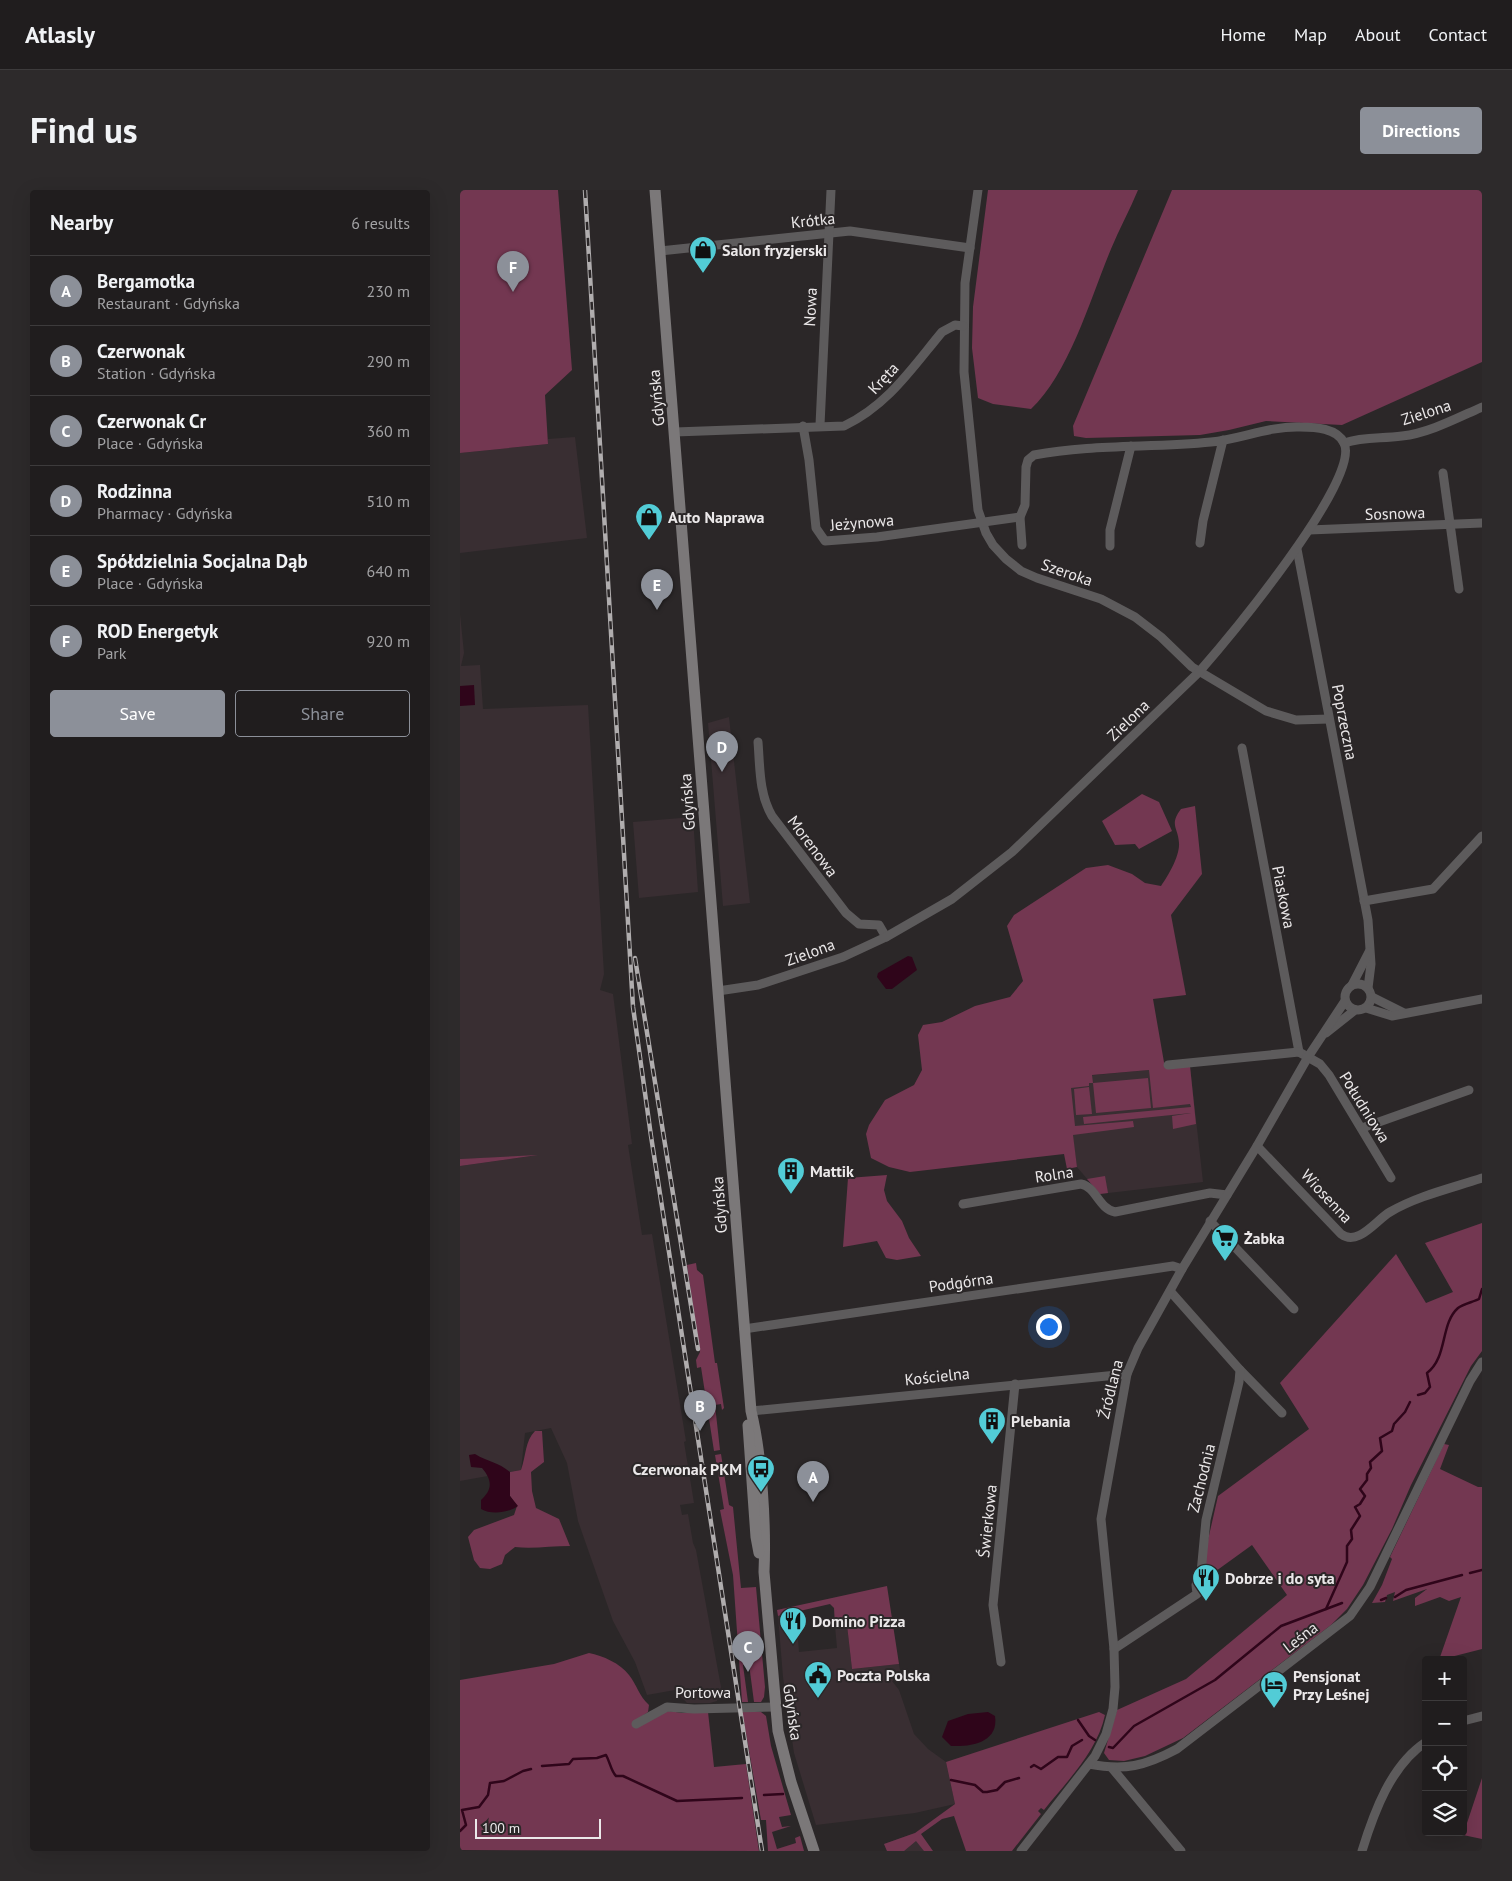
<!DOCTYPE html>
<html lang="en">
<head>
<meta charset="utf-8">
<style>
  :root { --surface:#201d1e; --page:#2d2a2b; --text:#f1f3f6; --muted:#a2a2a4; --line:#3d3b3c; --accent:#8c9099 }
  body { margin:0; font-family:"PT Sans",sans-serif; background:var(--page); color:var(--text) }
  .controls { position:absolute; right:15px; bottom:15px; display:grid; overflow:hidden; border-radius:5px; box-shadow:0 5px 20px #0002 }
  .controls button { width:45px; height:45px; display:grid; place-items:center; padding:0; border:0; border-bottom:1px solid var(--line); background:var(--surface); color:var(--text); font:25px sans-serif }
  .scale { position:absolute; left:15px; bottom:12px; width:126px; box-sizing:border-box; padding-left:5px; border:2px solid #ebe8e9; border-top:0; font-size:14px; line-height:18px; white-space:nowrap; color:#ebe8e9; -webkit-text-stroke:4px #2b2728; paint-order:stroke }
  .you { position:absolute; left:588px; top:1136px; width:18px; height:18px; margin:-12px; border:4px solid #fff; border-radius:50%; background:#1a73e8; box-shadow:0 0 0 8px #1a73e833 }
  .badge { display:grid; place-items:center; width:32px; height:32px; border-radius:50%; background:var(--accent); color:#fff; font-size:16px; font-weight:700 }
  .pin { position:absolute; translate:-50% -41px; filter:drop-shadow(0 1px 2px #0008) }
  .pin::after { content:''; position:absolute; top:26px; width:18px; height:15px; background:inherit; clip-path:polygon(0 0,100% 0,50% 100%) }
  .list { margin:0; padding:0; list-style:none }
  h2 { display:flex; justify-content:space-between; align-items:center; height:65px; margin:0; padding:0 20px; font-size:21px }
  h2 small { font-size:16px; font-weight:400; color:var(--muted) }
  .list li { display:grid; grid-template-columns:32px 1fr auto; gap:15px; align-items:center; box-sizing:border-box; height:70px; padding:0 20px; border-top:1px solid var(--line) }
  .list b { display:block; font-size:19px; white-space:nowrap }
  .list p { margin:0; font-size:16px; white-space:nowrap; color:var(--muted) }
  .list em { font-size:16px; font-style:normal; color:var(--muted) }
  .actions { display:flex; gap:10px; padding:15px 20px }
  .actions a { flex:1; padding:11px 0; border:1px solid var(--accent); border-radius:5px; text-align:center; font-size:18px; color:var(--accent) }
  .actions .main { background:var(--accent); color:#fff }
  .icon { flex:none; width:28px; height:28px; fill:none; stroke:currentColor; stroke-width:2; stroke-linecap:round; stroke-linejoin:round }
  .map { position:relative; flex:none; width:1022px; height:1661px; overflow:hidden; border-radius:5px }
  header { display:flex; align-items:center; gap:30px; box-sizing:border-box; height:70px; padding:0 25px; background:var(--surface); border-bottom:1px solid var(--line) }
  header strong { font-size:24px }
  nav { display:flex; gap:28px; margin-inline-start:auto; font-size:18px }
  .intro { display:flex; align-items:center; justify-content:space-between; box-sizing:border-box; height:120px; padding:0 30px }
  h1 { margin:0; font-size:35px }
  .button { padding:12px 22px; border-radius:5px; background:var(--accent); color:#fff; font-size:18px; font-weight:700 }
  main { display:flex; gap:30px; padding:0 30px }
  aside { flex:1; background:var(--surface); border-radius:5px; box-shadow:0 5px 20px #0002 }
  .map>svg:first-child { display:block }
  .built { fill:#392e32 }
  .green { fill:#733751 }
  .water { fill:#2f051a }
  .lines { fill:none; stroke-linecap:round; stroke-linejoin:round }
  .stream { stroke:#2f051a; stroke-width:2.5 }
  .street { stroke:#5d5b5c; stroke-width:9 }
  .secondary { stroke:#7b7879; stroke-width:11 }
  .rail-casing { stroke:#b0adae; stroke-width:4.5 }
  .rail { stroke:#2b2728; stroke-width:2.5; stroke-dasharray:8; stroke-linecap:butt }
  .labels { text-anchor:middle; stroke-width:4; stroke-linejoin:round; paint-order:stroke }
  .street-label { font-size:16px; fill:#ebe8e9; stroke:#2b2728 }
  .poi-label { font-size:16px; font-weight:bold; fill:#ebe8e9; stroke:#2b2728; text-anchor:start }
</style>
</head>
<body>
<header>
<strong>Atlasly</strong>
<nav><a>Home</a><a>Map</a><a>About</a><a>Contact</a></nav>
</header>
<div class="intro"><h1>Find us</h1><a class="button">Directions</a></div>
<main>
<aside>
<h2>Nearby<small>6 results</small></h2>
<ul class="list">
<li><span class="badge">A</span><div><b>Bergamotka</b><p>Restaurant · Gdyńska</p></div><em>230 m</em></li>
<li><span class="badge">B</span><div><b>Czerwonak</b><p>Station · Gdyńska</p></div><em>290 m</em></li>
<li><span class="badge">C</span><div><b>Czerwonak Cr</b><p>Place · Gdyńska</p></div><em>360 m</em></li>
<li><span class="badge">D</span><div><b>Rodzinna</b><p>Pharmacy · Gdyńska</p></div><em>510 m</em></li>
<li><span class="badge">E</span><div><b>Spółdzielnia Socjalna Dąb</b><p>Place · Gdyńska</p></div><em>640 m</em></li>
<li><span class="badge">F</span><div><b>ROD Energetyk</b><p>Park</p></div><em>920 m</em></li>
</ul>
<div class="actions"><a class="main">Save</a><a>Share</a></div>
</aside>
<div class="map">
<svg width="1022" height="1661" viewBox="0 0 1022 1661">
  <rect width="100%" height="100%" fill="#2b2728"/>
  <g class="built">
    <path d="M115,247L127,348L0,363V263L88,254V249Z"/>
    <path d="M0,424L4,463L1,476L20,475L23,519L128,515L144,784L140,800L153,804L172,954L168,955L182,1045L192,1044L226,1251L224,1252L234,1313L220,1315L222,1325L228,1324L233,1353L236,1360L261,1497L257,1511L250,1513H227L215,1500L187,1505L175,1472L153,1431L118,1331L107,1273L91,1238L65,1243L61,1280L0,1291V976L71,966L0,969Z"/>
    <path d="M269,527L290,713L263,716L248,533Z"/>
    <path d="M233,627L238,702L179,708L173,632Z"/>
    <path d="M730,876L743,992L640,1004L617,977L604,888Z"/>
    <path d="M336,1422L339,1462L377,1458L375,1436L387,1435L392,1479L439,1474L441,1486L432,1491L439,1500L454,1544L468,1559L486,1572L495,1614L455,1623L356,1635L334,1563L323,1487L318,1426Z"/>
    <path d="M455,1643L468,1661H427L424,1654Z"/>
  </g>
  <g class="green">
    <path d="M0,0H98L112,180L85,205L88,254L0,263Z"/>
    <path d="M528,0H678C670,20 659,39 651,59C631,107 609,184 571,219L533,214L518,208L512,158L513,117Z"/>
    <path d="M712,0H1022V172L882,235L806,231L769,240L740,245L626,248L614,246L613,236Z"/>
    <path d="M682,604L699,612L712,641L679,659L675,654L655,655L642,631Z"/>
    <path d="M735,616L742,684L711,725L726,805L693,809L705,878L730,876L736,934L713,939L712,926L731,923L624,934L623,927L731,917L730,914L693,918L689,880L632,885L633,893L688,888L691,918L636,923L633,893H629V896L611,898L615,936L673,931L674,937L613,945L617,977L607,979L604,964L450,982L429,977L411,968L406,944L409,935L425,910L454,895L462,880L458,845L463,835L482,832L515,816L550,807L563,791L547,736L554,725L626,678L648,675L672,684L685,693L701,696C708,686 720,666 719,653C718,637 709,635 721,619Z"/>
    <path d="M629,897L632,924L616,925L614,899Z"/>
    <path d="M78,965L0,976V969Z"/>
    <path d="M427,985L424,1000L427,1011L442,1031L449,1048L461,1066L437,1070L426,1068L417,1051L383,1057L388,988Z"/>
    <path d="M645,986L648,1003L640,1004L627,989Z"/>
    <path d="M1022,1033V1161L1011,1176L951,1295L932,1339L903,1395L887,1419L871,1435L723,1548L685,1566L664,1571L649,1570L644,1563L657,1520L726,1489L827,1405L792,1355L738,1394L758,1306L849,1239L820,1193L936,1064L966,1113L993,1102L965,1053Z"/>
    <path d="M236,1073L237,1080L243,1085L255,1173H257L264,1218L262,1220L261,1214L255,1215L260,1260L254,1261L241,1177L237,1178L236,1170L240,1162L227,1075Z"/>
    <path d="M75,1241H82L84,1272L71,1282L72,1301L76,1318L99,1329L110,1356C91,1356 73,1359 55,1357L45,1365L42,1374L30,1379L20,1378L14,1370L8,1347L14,1340L54,1325L57,1316L50,1306V1282L61,1280C66,1266 65,1251 75,1241Z"/>
    <path d="M984,1254L989,1255L980,1279L1018,1297H1022V1459L979,1470L1001,1407L989,1411L980,1407L955,1416V1408L967,1399L933,1411L935,1402L927,1405L925,1412L912,1413L922,1395L932,1369L930,1367Z"/>
    <path d="M261,1264L269,1315L273,1317L281,1398L296,1397L305,1497L304,1507L301,1512H294L289,1474L283,1475L288,1512H282L273,1385L260,1320L264,1319L255,1265Z"/>
    <path d="M427,1396L439,1474L392,1479L387,1435L375,1436L374,1418L370,1414L318,1426L317,1420Z"/>
    <path d="M129,1463C143,1466 160,1473 169,1485C177,1495 179,1506 189,1515L188,1522L181,1527L209,1521L222,1523L248,1522L254,1577L286,1574L299,1661L0,1660V1490L94,1474Z"/>
    <path d="M282,1520L301,1522L306,1526L311,1556L331,1625L319,1627L322,1637L331,1636L312,1642L317,1659L336,1653L335,1648L340,1646L344,1661H308L306,1630H301Z"/>
    <path d="M639,1522L645,1525C637,1562 607,1591 584,1620L581,1618L578,1621L581,1624L552,1661H506L494,1626L482,1629L461,1644L473,1661H464L456,1651L444,1661H427L424,1654L455,1643L495,1614L486,1572Z"/>
    <path d="M1022,1588V1649L1003,1645Z"/>
  </g>
  <g class="water">
    <path d="M14,495L15,515L0,516V496Z"/>
    <path d="M448,766L452,767L457,780L432,799H426L417,787L418,783Z"/>
    <path d="M15,1264C28,1272 38,1272 50,1282V1306L58,1316C48,1323 31,1325 21,1319V1310C33,1299 32,1290 22,1278L11,1277L9,1265Z"/>
    <path d="M528,1522L535,1526C539,1552 512,1557 491,1556L482,1547L488,1531L508,1524Z"/>
  </g>
  <g class="lines">
    <g class="stream">
      <path d="M958,1205L965,1203L970,1197L967,1183C988,1167 980,1134 998,1118C1003,1114 1013,1112 1019,1109L1022,1099"/>
      <path d="M1010,1383L1022,1380"/>
      <path d="M935,1407L946,1400L1002,1385"/>
      <path d="M921,1410L926,1408"/>
      <path d="M866,1419L887,1372V1356L892,1349L891,1340L900,1326L895,1317L900,1314L905,1306L900,1299L907,1290V1284L911,1278L910,1272L922,1261L920,1248L932,1241L934,1234L945,1222L950,1212"/>
      <path d="M618,1530L629,1546L635,1550"/>
      <path d="M649,1557L653,1558L674,1536L755,1490L821,1436L882,1413"/>
      <path d="M82,1576L109,1574L113,1569L137,1568L146,1565C150,1572 151,1581 156,1586H163L217,1611L282,1608"/>
      <path d="M571,1577L574,1575L581,1579L598,1567H607L612,1556L622,1550"/>
      <path d="M491,1590L515,1595L523,1602H527L537,1600L545,1592L559,1588"/>
      <path d="M304,1605L323,1604"/>
      <path d="M0,1641L6,1635L2,1620L19,1617L28,1605L30,1593L44,1591L63,1581L71,1579"/>
    </g>
    <g class="street">
      <path d="M518,0L505,93L504,182L518,320L526,343L533,355L546,369L561,381L577,388L641,409L675,427L701,447L732,477L806,521L836,530L869,529"/>
      <path d="M200,61L390,41L510,58"/>
      <path d="M360,235L371,0"/>
      <path d="M343,236L349,270L356,338L365,351L417,347L560,327"/>
      <path d="M215,242L384,236C428,215 452,178 482,142L495,135L503,136"/>
      <path d="M884,253C905,246 920,249 942,246C969,243 997,228 1022,217"/>
      <path d="M983,283L999,399"/>
      <path d="M849,340L1022,333"/>
      <path d="M740,353L743,331L763,250"/>
      <path d="M650,356V340L671,256"/>
      <path d="M837,359L908,730L911,774L908,798"/>
      <path d="M298,552C300,577 299,604 312,626L386,723L399,734L419,735L426,747"/>
      <path d="M782,558L839,862L860,874L869,885L931,988"/>
      <path d="M904,711L973,699L1022,646"/>
      <circle cx="898" cy="807" r="13"/>
      <path d="M892,795L909,762"/>
      <path d="M258,801L298,795L383,767L426,747L492,709L552,662L739,482C766,451 902,289 884,253C877,238 855,237 840,237C809,236 781,249 751,252C692,258 632,254 574,265L568,270L566,277L565,315L560,327L562,355"/>
      <path d="M912,807L944,823"/>
      <path d="M906,818L932,826L1022,809"/>
      <path d="M866,843L895,820"/>
      <path d="M708,875L839,862"/>
      <path d="M902,938L1009,900"/>
      <path d="M797,956L881,1044C898,1057 916,1030 930,1022C957,1006 992,998 1022,988"/>
      <path d="M503,1014L621,994C636,997 639,1019 655,1022L750,1003L767,1005"/>
      <path d="M750,1031L834,1119"/>
      <path d="M284,1139L700,1078L713,1076L722,1079"/>
      <path d="M780,1180L822,1223"/>
      <path d="M291,1221L667,1184"/>
      <path d="M654,1459L737,1404L736,1395L741,1383L746,1330L779,1192L780,1180L710,1101"/>
      <path d="M541,1472L533,1415L555,1194"/>
      <path d="M1003,1531L1022,1526"/>
      <path d="M176,1534L207,1517L234,1519L315,1517"/>
      <path d="M629,1574C665,1581 685,1576 717,1559L890,1426L910,1397L1010,1191L1022,1172"/>
      <path d="M652,1578L721,1661"/>
      <path d="M561,1661L635,1566L646,1544L653,1519L655,1497L654,1459L641,1329L667,1184L678,1158L722,1079L797,956L848,867L885,811"/>
      <path d="M902,1661C914,1622 931,1575 966,1552"/>
    </g>
    <g class="secondary">
      <path d="M195,0L291,1221C302,1266 306,1336 304,1382L318,1541L331,1592L354,1661"/>
      <path d="M288,1235L296,1347L299,1363"/>
    </g>
    <defs>
      <g id="rail">
        <path d="M125,0L173,817L191,946L302,1661"/>
        <path d="M175,768L238,1159"/>
      </g>
    </defs>
    <use href="#rail" class="rail-casing"/>
    <use href="#rail" class="rail"/>
  </g>
  <defs>
    <symbol id="shop-pin" viewBox="-11 -11 22 30"><path d="M0 17L-7.5 6A9.5 9.5 0 1 1 7.5 6Z" fill="#52ccd6" stroke="#2b2728"/><path d="M-5-2.5h2.3a2.7 3.5 0 0 1 5.4 0H5L5.5 6h-11ZM-1.5-2.5h3a1.5 2.3 0 0 0-3 0Z" fill="#111"/></symbol>
    <symbol id="building-pin" viewBox="-11 -11 22 30"><path d="M0 17L-7.5 6A9.5 9.5 0 1 1 7.5 6Z" fill="#52ccd6" stroke="#2b2728"/><path d="M-4-6H4V6H1V3H-1V6H-4ZM-2.5-4.3h1.7v1.8h-1.7ZM.8-4.3h1.7v1.8H.8ZM-2.5-1h1.7V.8h-1.7ZM.8-1h1.7V.8H.8Z" fill="#111"/></symbol>
    <symbol id="supermarket-pin" viewBox="-11 -11 22 30"><path d="M0 17L-7.5 6A9.5 9.5 0 1 1 7.5 6Z" fill="#52ccd6" stroke="#2b2728"/><path d="M-6-5.5h2.5l.6 2H6L4.5 2H-2.5L-4.4-4H-6ZM-1.5 3.2a1.3 1.3 0 1 0 .1 0ZM3 3.2a1.3 1.3 0 1 0 .1 0Z" fill="#111"/></symbol>
    <symbol id="bus-pin" viewBox="-11 -11 22 30"><path d="M0 17L-7.5 6A9.5 9.5 0 1 1 7.5 6Z" fill="#52ccd6" stroke="#2b2728"/><path d="M-5-6H5V4H4V6H2V4H-2V6H-4V4H-5ZM-3.5-4V0h7V-4ZM-3.5 1.2v1.5H-2V1.2ZM2 1.2v1.5H3.5V1.2Z" fill="#111"/></symbol>
    <symbol id="restaurant-pin" viewBox="-11 -11 22 30"><path d="M0 17L-7.5 6A9.5 9.5 0 1 1 7.5 6Z" fill="#52ccd6" stroke="#2b2728"/><path d="M-5-6h1v4h1v-4h1v4h1v-4h1v5L-1.5 .5V6h-2V.5L-5-1ZM5-6V6H3V1.5H1.5Q1.5-4 5-6Z" fill="#111"/></symbol>
    <symbol id="civic-pin" viewBox="-11 -11 22 30"><path d="M0 17L-7.5 6A9.5 9.5 0 1 1 7.5 6Z" fill="#52ccd6" stroke="#2b2728"/><path d="M-.6-6.5H3V-4.5H.6V-3L4-1V1h2V6H-6V1h2V-1L-.6-3ZM-1.2 2.5V6h2.4V2.5Z" fill="#111"/></symbol>
    <symbol id="hotel-pin" viewBox="-11 -11 22 30"><path d="M0 17L-7.5 6A9.5 9.5 0 1 1 7.5 6Z" fill="#52ccd6" stroke="#2b2728"/><path d="M-6-4.5h1.5V1H6V5H4.5V3h-9V5H-6ZM-4 0a1.8 1.8 0 1 1 3.6 0ZM.5 0V-2.5h3Q6-2.5 6 0Z" fill="#111"/></symbol>
  </defs>
  <g fill-rule="evenodd">
    <use href="#shop-pin" x="227" y="44" width="32" height="43"/>
    <use href="#shop-pin" x="173" y="311" width="32" height="43"/>
    <use href="#building-pin" x="315" y="965" width="32" height="43"/>
    <use href="#supermarket-pin" x="749" y="1032" width="32" height="43"/>
    <use href="#building-pin" x="516" y="1215" width="32" height="43"/>
    <use href="#bus-pin" x="285" y="1263" width="32" height="43"/>
    <use href="#restaurant-pin" x="730" y="1372" width="32" height="43"/>
    <use href="#restaurant-pin" x="317" y="1415" width="32" height="43"/>
    <use href="#civic-pin" x="342" y="1469" width="32" height="43"/>
    <use href="#hotel-pin" x="798" y="1479" width="32" height="43"/>
  </g>
  <g class="labels">
    <g class="street-label">
      <text transform="translate(353 30) rotate(-6)" y="6">Krótka</text>
      <text transform="translate(350 117) rotate(-87)" y="6">Nowa</text>
      <text transform="translate(423 188) rotate(-47)" y="6">Kręta</text>
      <text transform="translate(196 208) rotate(-95)" y="6">Gdyńska</text>
      <text transform="translate(966 222) rotate(-18)" y="6">Zielona</text>
      <text transform="translate(935 323) rotate(-2)" y="6">Sosnowa</text>
      <text transform="translate(402 332) rotate(-5)" y="6">Jeżynowa</text>
      <text transform="translate(607 382) rotate(19)" y="6">Szeroka</text>
      <text transform="translate(668 530) rotate(-44)" y="6">Zielona</text>
      <text transform="translate(885 532) rotate(79)" y="6">Poprzeczna</text>
      <text transform="translate(227 612) rotate(-94)" y="6">Gdyńska</text>
      <text transform="translate(353 656) rotate(53)" y="6">Morenowa</text>
      <text transform="translate(824 707) rotate(79)" y="6">Piaskowa</text>
      <text transform="translate(350 762) rotate(-20)" y="6">Zielona</text>
      <text transform="translate(905 917) rotate(58)" y="6">Południowa</text>
      <text transform="translate(594 984) rotate(-8)" y="6">Rolna</text>
      <text transform="translate(867 1006) rotate(47)" y="6">Wiosenna</text>
      <text transform="translate(259 1015) rotate(-94)" y="6">Gdyńska</text>
      <text transform="translate(501 1092) rotate(-8)" y="6">Podgórna</text>
      <text transform="translate(477 1186) rotate(-6)" y="6">Kościelna</text>
      <text transform="translate(650 1199) rotate(-76)" y="6">Źródlana</text>
      <text transform="translate(741 1288) rotate(-76)" y="6">Zachodnia</text>
      <text transform="translate(527 1331) rotate(-84)" y="6">Świerkowa</text>
      <text transform="translate(840 1447) rotate(-38)" y="6">Leśna</text>
      <text x="243" y="1508">Portowa</text>
      <text transform="translate(333 1522) rotate(82)" y="6">Gdyńska</text>
    </g>
    <g class="poi-label">
      <text x="262" y="66">Salon fryzjerski</text>
      <text x="208" y="333">Auto Naprawa</text>
      <text x="350" y="987">Mattik</text>
      <text x="784" y="1054">Żabka</text>
      <text x="551" y="1237">Plebania</text>
      <text x="282" y="1285" text-anchor="end">Czerwonak PKM</text>
      <text x="765" y="1394">Dobrze i do syta</text>
      <text x="352" y="1437">Domino Pizza</text>
      <text x="377" y="1491">Poczta Polska</text>
      <text x="833" y="1492">Pensjonat<tspan x="833" dy="18">Przy Leśnej</tspan></text>
    </g>
  </g>
</svg>
<div class="controls">
<button>+</button>
<button>−</button>
<button><svg class="icon" aria-label="locate" viewBox="0 0 24 24"><circle cx="12" cy="12" r="6"/><path d="M12 2v4M12 18v4M2 12h4M18 12h4"/></svg></button>
<button><svg class="icon" aria-label="layers" viewBox="0 0 24 24"><path d="M12 4l9 5-9 5-9-5zM3 14l9 5 9-5"/></svg></button>
</div>
<div class="scale">100 m</div>
<div class="you"></div>
<div class="pin badge" style="left:353px;top:1312px">A</div>
<div class="pin badge" style="left:240px;top:1241px">B</div>
<div class="pin badge" style="left:288px;top:1482px">C</div>
<div class="pin badge" style="left:262px;top:582px">D</div>
<div class="pin badge" style="left:197px;top:420px">E</div>
<div class="pin badge" style="left:53px;top:102px">F</div>
</div>
</main>
</body>
</html>
